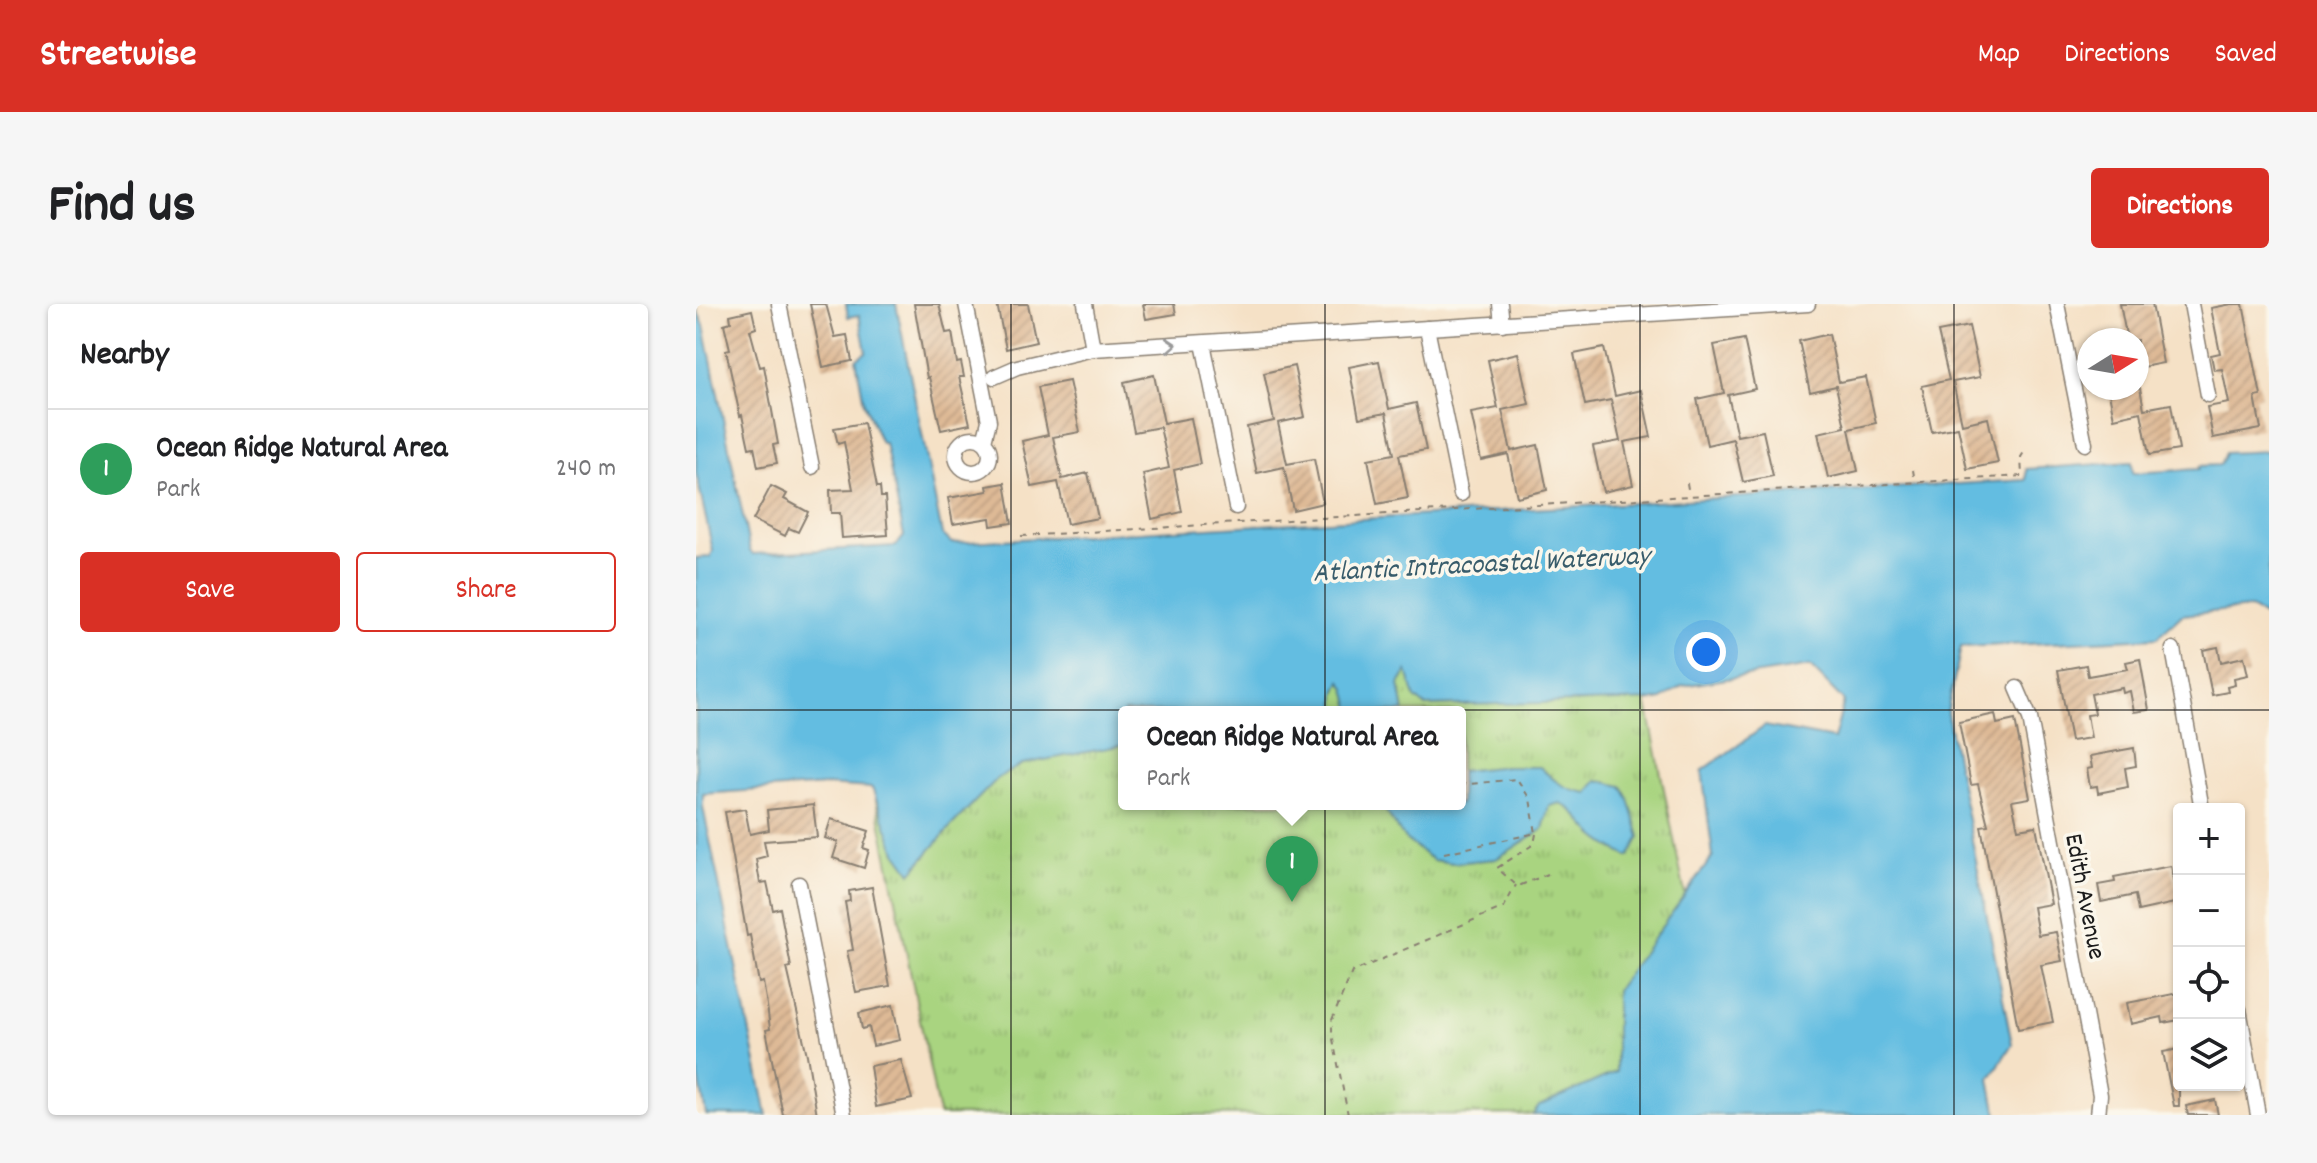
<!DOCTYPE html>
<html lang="en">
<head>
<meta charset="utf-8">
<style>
  :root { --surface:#fff; --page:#f6f6f6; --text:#202124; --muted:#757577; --line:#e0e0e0; --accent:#d93025 }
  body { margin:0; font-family:Dekko,sans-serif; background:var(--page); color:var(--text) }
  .controls { position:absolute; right:24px; bottom:24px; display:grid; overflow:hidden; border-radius:8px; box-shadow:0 2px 6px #0004 }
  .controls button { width:72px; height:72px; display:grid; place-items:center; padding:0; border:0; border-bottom:2px solid var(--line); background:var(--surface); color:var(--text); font:40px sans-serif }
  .compass { position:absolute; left:1381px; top:24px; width:72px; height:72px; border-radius:50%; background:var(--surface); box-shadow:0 2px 6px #0004; rotate:79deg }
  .you { position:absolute; left:1010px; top:348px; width:28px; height:28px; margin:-20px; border:6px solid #fff; border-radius:50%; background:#1a73e8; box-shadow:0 0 0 12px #1a73e833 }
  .badge { display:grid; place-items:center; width:52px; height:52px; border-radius:50%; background:var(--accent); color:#fff; font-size:26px; font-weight:700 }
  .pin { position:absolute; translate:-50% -66px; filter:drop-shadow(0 2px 4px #0008) }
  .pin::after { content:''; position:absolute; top:42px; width:28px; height:24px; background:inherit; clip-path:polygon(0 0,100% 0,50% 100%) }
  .popup { position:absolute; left:422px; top:402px; width:348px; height:104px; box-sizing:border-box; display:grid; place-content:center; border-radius:8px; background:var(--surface); filter:drop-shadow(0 2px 6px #0005); font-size:26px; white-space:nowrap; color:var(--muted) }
  .popup b { font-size:30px; color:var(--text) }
  .popup::after { content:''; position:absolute; left:50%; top:100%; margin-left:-16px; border:16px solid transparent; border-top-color:var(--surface) }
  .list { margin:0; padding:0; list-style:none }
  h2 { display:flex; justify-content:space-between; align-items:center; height:104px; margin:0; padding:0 32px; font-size:34px }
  h2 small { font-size:26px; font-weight:400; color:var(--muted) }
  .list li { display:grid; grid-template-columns:52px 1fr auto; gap:24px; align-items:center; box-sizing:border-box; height:120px; padding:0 32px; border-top:2px solid var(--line) }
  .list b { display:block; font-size:30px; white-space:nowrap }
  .list p { margin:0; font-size:26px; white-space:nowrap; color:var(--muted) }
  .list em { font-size:26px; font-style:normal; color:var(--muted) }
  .actions { display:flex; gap:16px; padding:24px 32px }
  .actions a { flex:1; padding:18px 0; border:2px solid var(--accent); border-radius:8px; text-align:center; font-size:28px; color:var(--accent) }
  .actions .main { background:var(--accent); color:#fff }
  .icon { flex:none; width:44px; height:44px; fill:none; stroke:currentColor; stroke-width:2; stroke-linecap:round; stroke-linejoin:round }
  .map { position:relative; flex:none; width:1573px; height:811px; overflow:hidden; border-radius:8px }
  header { display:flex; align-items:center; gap:48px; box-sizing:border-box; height:112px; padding:0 40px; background:var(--accent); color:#fff }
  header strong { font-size:38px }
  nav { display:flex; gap:44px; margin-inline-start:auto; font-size:28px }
  .intro { display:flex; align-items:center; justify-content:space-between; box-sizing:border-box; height:192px; padding:0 48px }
  h1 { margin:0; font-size:56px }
  .button { padding:20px 36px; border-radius:8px; background:var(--accent); color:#fff; font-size:28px; font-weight:700 }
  main { display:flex; gap:48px; padding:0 48px }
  aside { flex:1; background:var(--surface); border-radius:8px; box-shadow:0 2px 6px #0004 }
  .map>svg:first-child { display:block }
  .park { fill:url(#park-tufts); stroke:#62784e; stroke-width:2; fill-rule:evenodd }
  .water { fill:#63bde1; stroke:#406c7e; stroke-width:2 }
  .building { fill:url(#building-hatch) }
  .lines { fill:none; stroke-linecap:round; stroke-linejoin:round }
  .minor-casing { stroke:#887e71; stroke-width:17 }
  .path { stroke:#887e71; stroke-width:2; stroke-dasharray:6 6; stroke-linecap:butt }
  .minor { stroke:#fff; stroke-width:14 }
  .oneway { stroke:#999 }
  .grid { fill:none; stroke:#1c1c1c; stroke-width:2; stroke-opacity:0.55 }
  .labels { text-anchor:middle; stroke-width:7; stroke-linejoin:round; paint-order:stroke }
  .street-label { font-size:26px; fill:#1c1c1c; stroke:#fbf7ec }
  .water-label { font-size:28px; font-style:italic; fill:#385c6b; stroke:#fbf7ec }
</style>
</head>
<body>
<header>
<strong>Streetwise</strong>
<nav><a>Map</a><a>Directions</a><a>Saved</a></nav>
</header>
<div class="intro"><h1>Find us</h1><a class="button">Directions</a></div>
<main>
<aside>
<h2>Nearby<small></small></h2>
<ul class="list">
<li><span class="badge" style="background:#2e9e5b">1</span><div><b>Ocean Ridge Natural Area</b><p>Park</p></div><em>240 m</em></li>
</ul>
<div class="actions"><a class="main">Save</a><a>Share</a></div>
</aside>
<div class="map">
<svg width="1573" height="811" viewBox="0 0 1573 811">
  <defs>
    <pattern id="park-tufts" width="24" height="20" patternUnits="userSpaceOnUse" patternTransform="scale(2)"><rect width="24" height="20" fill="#a9d480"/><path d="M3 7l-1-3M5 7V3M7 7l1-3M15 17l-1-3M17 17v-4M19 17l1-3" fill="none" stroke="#91b56e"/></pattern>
    <pattern id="building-hatch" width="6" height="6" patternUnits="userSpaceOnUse" patternTransform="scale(2)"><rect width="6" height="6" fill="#deba96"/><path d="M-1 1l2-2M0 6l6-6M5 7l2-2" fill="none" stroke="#be9f81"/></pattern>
  </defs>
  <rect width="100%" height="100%" fill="#fbf7ec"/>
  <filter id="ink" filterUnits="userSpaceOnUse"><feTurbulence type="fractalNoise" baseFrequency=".0125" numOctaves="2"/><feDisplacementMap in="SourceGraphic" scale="16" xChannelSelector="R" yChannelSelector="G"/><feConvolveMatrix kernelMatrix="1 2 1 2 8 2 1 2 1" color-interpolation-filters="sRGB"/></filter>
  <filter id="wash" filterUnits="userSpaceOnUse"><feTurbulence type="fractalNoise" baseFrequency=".006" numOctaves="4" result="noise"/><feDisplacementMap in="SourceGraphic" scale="32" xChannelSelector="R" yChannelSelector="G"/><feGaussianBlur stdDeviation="1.8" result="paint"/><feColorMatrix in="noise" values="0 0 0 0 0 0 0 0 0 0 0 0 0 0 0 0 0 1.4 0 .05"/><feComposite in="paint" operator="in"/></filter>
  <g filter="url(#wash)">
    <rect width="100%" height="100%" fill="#f5e1c6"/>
    <path class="park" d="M933,311L1033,810L243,811L158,386ZM428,408H764V500H428Z"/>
    <g class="water">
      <path d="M150,0H200L246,230L256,239L1330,176V165L1436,158L1437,169L1503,165V162L1524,161L1529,149L1573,147V315L1554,304L1486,311L1461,334L1265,343L1251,409L1316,740L1294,775L1301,811H837L843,802L920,768V686L1017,552L1006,467L1069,422L1138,435L1148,397L1114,362L986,382L964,396L729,402L719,394L711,367L703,380L708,408H656L650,385L645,377L640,389V408H428V441L327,460L302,474L256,521L215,569L200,548L176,484L130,481L7,490V503L71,811H10L0,759V254L14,253L17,247L0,169V4L8,21L54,247L57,250L200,242L208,232L189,139H185L168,99L160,55L170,48L163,11L152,13Z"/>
      <path d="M802,463H844C859,478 870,486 892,489L901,476L926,482L933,495L944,533L933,553C921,547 908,540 898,531C883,517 884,510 864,499L853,502L847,525L800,555L757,559L737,556L709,535L685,500H764V467Z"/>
    </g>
    <g id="blocks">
      <g class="building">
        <path d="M114,0H130L139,33L151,31L156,57L127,63Z"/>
        <path d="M218,0H243L250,29L256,28L261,59L265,58L268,73H263L274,120L245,126L233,73L231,74Z"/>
        <path d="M301,0H332L340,38L310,45Z"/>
        <path d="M447,0H478L480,10L450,15Z"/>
        <path d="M1424,0H1456L1467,59L1441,64V36H1431Z"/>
        <path d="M1536,0H1547L1565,92L1559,93L1565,125L1517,134L1511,103L1533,99L1526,65L1518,66L1515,51L1524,49L1515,4Z"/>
        <path d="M56,6L60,24L54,26L64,63L68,62L82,140L77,141L81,159L62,163L58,143L53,144L46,111L44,112L30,46L34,45L28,20L35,18L34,11Z"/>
        <path d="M1273,22L1284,73L1257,78L1266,120L1292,114L1302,159L1271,165L1262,123L1236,128L1226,82L1253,76L1242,28Z"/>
        <path d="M1133,30L1143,78L1170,73L1180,119L1153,125L1162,167L1132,174L1122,129L1149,123L1140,82L1114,88L1103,37Z"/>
        <path d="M1048,35L1059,85L1032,91L1041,132L1067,127L1077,172L1047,178L1037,135L1011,141L1001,95L1028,89L1018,41Z"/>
        <path d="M908,44L919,92L945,86L955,133L928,138L937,181L907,188L897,142L924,137L915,96L889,101L878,50Z"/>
        <path d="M822,49L833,100L806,106L815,147L842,141L851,186L821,193L812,150L785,156L775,109L802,104L792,56Z"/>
        <path d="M683,57L693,105L720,99L730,146L703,151L712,194L681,200L672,155L698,150L690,109L663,114L653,63Z"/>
        <path d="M598,62L609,113L582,119L591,160L618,155L627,199L597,206L588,163L561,169L551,123L578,117L568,69Z"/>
        <path d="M458,71L468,119L495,114L504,160L478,166L486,208L456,215L447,170L473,164L464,123L438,128L428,78Z"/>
        <path d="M373,77L384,128L357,133L366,175L392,169L402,214L371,220L362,178L336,183L326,137L352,131L342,83Z"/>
        <path d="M1412,84H1444L1448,105L1475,100L1483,146L1453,151L1445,108L1418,114Z"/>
        <path d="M168,119L181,183H184L185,193H189L192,231L146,234L144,209H135L134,186L157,185L148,138L142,140L138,124Z"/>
        <path d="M309,179L316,219L295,222L294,214L257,220L252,194L292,187L291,182Z"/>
        <path d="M75,182L91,190L88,195L112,208L102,228L93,224L89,232L57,216Z"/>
        <path d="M1522,343L1525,358L1548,353L1552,371L1538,374L1539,381L1531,383L1532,388L1516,391L1507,346Z"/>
        <path d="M1444,355L1453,406L1438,408L1434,387L1427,389L1426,384L1395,390L1399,410L1391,411L1395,434L1375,437L1362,366L1390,361L1392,372L1432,365L1430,358Z"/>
        <path d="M1299,410L1301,420L1319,416L1334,494L1316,497L1322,525L1340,522L1355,600L1337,603L1342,631L1360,628L1366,657L1345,661L1357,718L1322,725L1285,522L1292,521L1282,480L1275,481L1263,418Z"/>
        <path d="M1438,444L1440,462L1429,464L1432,483L1402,489L1401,482L1394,483L1391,465L1396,464L1394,452Z"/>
        <path d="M117,501L121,533L68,537L71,552L60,555L64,579L71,578L77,606L84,604L95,663L91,664L111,751L121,811H87L70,726L74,725L71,701L67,678L63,679L54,631L51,632L29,508L49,505L54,530L73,526L71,506Z"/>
        <path d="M135,515L173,527L167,544L173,546L168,564L137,554L142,538L129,534Z"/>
        <path d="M1475,562L1483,598L1442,607L1439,591L1405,598L1402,581L1419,578L1418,573Z"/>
        <path d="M176,583L194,682L160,688L151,647L157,646L149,598L154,597L153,587Z"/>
        <path d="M1483,689V716L1467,719L1466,713L1435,720L1431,699Z"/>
        <path d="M197,701L204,736L177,742L173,723L166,725L163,709Z"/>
        <path d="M1483,745V802H1478L1467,748Z"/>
        <path d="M205,756L216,795L180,803L174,762Z"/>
        <path d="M1519,796L1522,811H1492L1490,802Z"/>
      </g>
    </g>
  </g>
  <g filter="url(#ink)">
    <use href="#blocks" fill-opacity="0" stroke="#887e71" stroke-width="2"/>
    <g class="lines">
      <defs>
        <g id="minor">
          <path d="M83,0L116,163"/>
          <path d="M270,0L293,117L288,137"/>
          <path d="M389,0L397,45"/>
          <path d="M804,0L806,20"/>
          <path d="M1361,0L1389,140"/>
          <path d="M1495,0L1512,91"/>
          <path d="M731,24L765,190"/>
          <path d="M507,39L540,203"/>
          <path d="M298,73L321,63L397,45L1112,0"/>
          <circle cx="277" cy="151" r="17"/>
          <path d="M1477,345L1506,505"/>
          <path d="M1321,384L1334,414L1404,791L1402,811"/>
          <path d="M103,580L148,811"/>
          <path d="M1543,705L1562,811"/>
        </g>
      </defs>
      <use href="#minor" class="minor-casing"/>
      <g class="path">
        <path d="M1217,166L1219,178"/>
        <path d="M991,179L993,191"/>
        <path d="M325,232L1326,172L1325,153L1330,145"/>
        <path d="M840,530L838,540L801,564L820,581H825L857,568"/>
        <path d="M748,549L840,529L834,495L821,475L764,481"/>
        <path d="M652,811L636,730V716L656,668L808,603L820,581"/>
      </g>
      <use href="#minor" class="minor"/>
    </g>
    <defs><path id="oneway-chevron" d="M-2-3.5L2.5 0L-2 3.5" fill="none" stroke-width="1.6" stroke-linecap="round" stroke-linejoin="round" transform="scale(2)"/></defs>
    <use class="oneway" href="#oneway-chevron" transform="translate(475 41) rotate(-4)"/>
  </g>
  <path class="grid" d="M315,0V811M629,0V811M944,0V811M1258,0V811M0,406H1573"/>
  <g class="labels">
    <g class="street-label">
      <text transform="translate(1391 592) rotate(79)" y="9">Edith Avenue</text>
    </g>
    <g class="water-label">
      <text transform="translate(785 258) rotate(-3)" y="10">Atlantic Intracoastal Waterway</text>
    </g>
  </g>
</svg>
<div class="controls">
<button>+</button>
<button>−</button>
<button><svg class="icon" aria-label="locate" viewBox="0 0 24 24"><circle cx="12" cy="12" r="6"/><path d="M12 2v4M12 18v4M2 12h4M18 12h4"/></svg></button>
<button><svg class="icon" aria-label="layers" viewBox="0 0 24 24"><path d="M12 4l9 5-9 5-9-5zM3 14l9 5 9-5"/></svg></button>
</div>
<svg class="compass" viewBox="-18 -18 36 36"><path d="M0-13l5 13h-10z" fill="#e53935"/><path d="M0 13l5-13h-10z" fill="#757577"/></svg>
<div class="you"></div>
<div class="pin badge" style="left:596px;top:598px;background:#2e9e5b">1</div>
<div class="popup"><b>Ocean Ridge Natural Area</b>Park</div>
</div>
</main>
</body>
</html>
